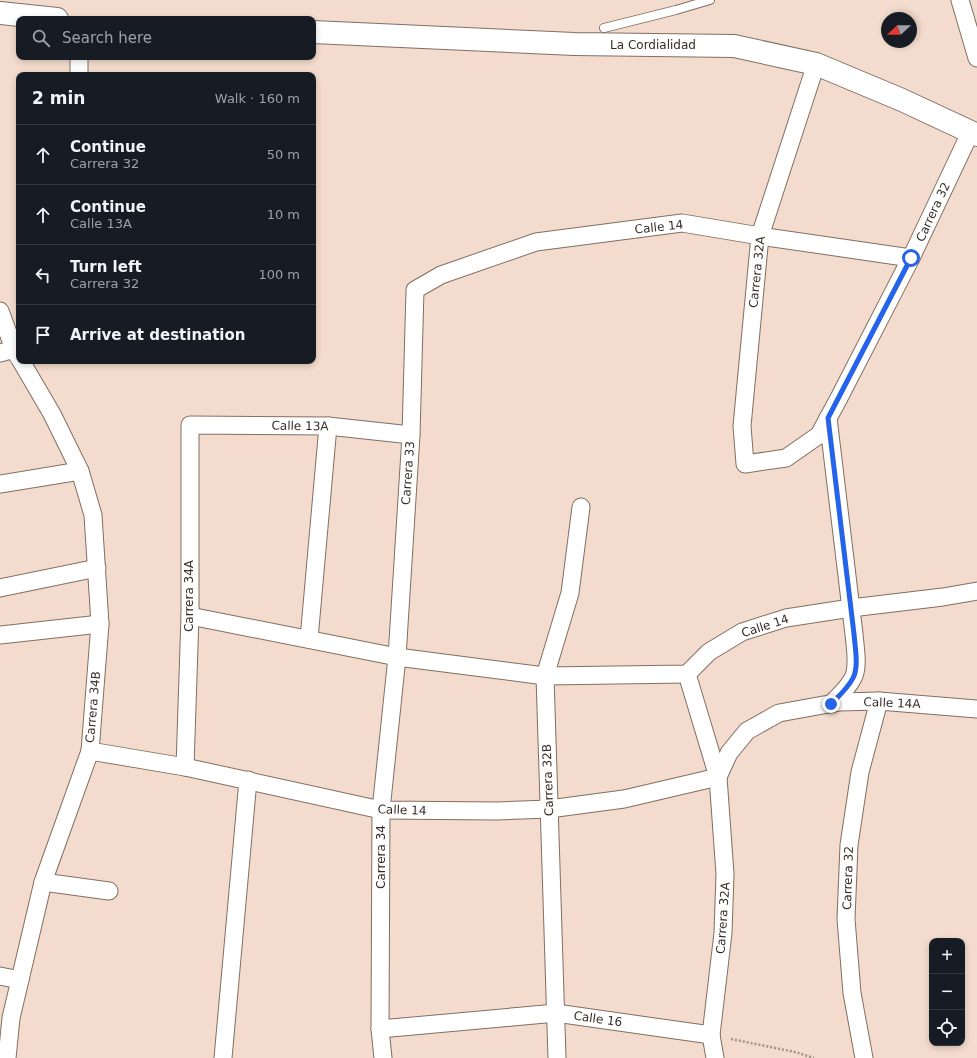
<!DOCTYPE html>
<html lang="en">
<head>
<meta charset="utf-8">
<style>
  :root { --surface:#171b24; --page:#242831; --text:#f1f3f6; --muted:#9ea1a6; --line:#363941 }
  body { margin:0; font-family:"DejaVu Sans",sans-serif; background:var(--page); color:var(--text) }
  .controls { position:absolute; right:12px; bottom:12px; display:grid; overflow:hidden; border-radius:8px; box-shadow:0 2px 6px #0003 }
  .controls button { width:36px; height:36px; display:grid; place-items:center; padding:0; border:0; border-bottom:1px solid var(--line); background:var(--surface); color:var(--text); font:20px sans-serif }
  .compass { position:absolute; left:881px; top:12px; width:36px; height:36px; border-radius:50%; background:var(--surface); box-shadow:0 2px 6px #0003; rotate:248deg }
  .stop { position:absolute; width:12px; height:12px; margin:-9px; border:3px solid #2563eb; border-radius:50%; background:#fff }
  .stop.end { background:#2563eb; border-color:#fff; box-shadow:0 1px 4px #0008 }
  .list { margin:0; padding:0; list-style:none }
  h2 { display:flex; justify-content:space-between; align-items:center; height:52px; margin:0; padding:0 16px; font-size:17px }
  h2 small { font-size:13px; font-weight:400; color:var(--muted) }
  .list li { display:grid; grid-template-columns:26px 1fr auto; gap:12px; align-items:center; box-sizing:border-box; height:60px; padding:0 16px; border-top:1px solid var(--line) }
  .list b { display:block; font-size:15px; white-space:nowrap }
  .list p { margin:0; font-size:13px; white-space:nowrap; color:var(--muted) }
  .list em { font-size:13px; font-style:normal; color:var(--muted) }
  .icon { flex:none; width:22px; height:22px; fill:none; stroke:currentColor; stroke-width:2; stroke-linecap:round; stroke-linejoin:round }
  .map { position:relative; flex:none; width:977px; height:1058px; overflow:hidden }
  .search { position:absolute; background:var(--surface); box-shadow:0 2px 6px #0003; left:16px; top:16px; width:300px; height:44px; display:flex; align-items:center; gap:10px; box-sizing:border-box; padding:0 14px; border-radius:8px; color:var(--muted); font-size:15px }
  .panel { position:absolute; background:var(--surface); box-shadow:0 2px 6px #0003; left:16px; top:72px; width:300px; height:292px; border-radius:8px }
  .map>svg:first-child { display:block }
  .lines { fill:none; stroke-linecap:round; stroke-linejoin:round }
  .lane-casing { stroke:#826e62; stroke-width:10 }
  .street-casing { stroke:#826e62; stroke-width:19 }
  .secondary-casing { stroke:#826e62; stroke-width:24 }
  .path { stroke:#a39287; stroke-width:2.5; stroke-dasharray:2 2; stroke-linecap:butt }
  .lane { stroke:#fff; stroke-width:8 }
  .street { stroke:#fff; stroke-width:17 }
  .secondary { stroke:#fff; stroke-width:22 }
  .route { stroke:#2563eb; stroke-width:5 }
  .labels { text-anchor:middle; stroke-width:4; stroke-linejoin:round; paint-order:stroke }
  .street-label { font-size:12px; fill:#362d28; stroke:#fff }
</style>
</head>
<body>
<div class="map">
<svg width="977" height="1058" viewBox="0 0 977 1058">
  <rect width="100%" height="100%" fill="#f3dccd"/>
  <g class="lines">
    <defs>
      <path id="lane" d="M604,28L676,10L710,0"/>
      <g id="street">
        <path d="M960,0L977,58"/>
        <path d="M79,57V75"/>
        <path d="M816,64L760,236L742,426L745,464L786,458L819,435L839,398L911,258L971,131"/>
        <path d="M0,311L14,349L19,358"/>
        <path d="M0,353L14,349"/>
        <path d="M828,418L854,634C855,647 859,667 853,678C848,688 839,696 831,704"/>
        <path d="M0,484L80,471"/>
        <path d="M0,588L97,568"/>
        <path d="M190,616L397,657L545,676L687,674L709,652L742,632L786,618L851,608L943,597L977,591"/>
        <path d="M0,635L100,624"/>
        <path d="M309,639L328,426"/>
        <path d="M687,674L718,777L725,874L723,933L711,1035L715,1058"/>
        <path d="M90,751L185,767L381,810L497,811L549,809L624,799L718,777"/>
        <path d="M185,767L190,616V425L328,426L411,435"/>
        <path d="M718,777L729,753L747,731L779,713L840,702L879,701L977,709"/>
        <path d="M43,882L109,891"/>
        <path d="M0,976L20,980"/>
        <path d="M380,1029L556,1013L711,1035"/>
        <path d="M7,1058L11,1018L43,882L90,751L100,624L93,515L80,471L52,414L21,361"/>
        <path d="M223,1058L248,780"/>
        <path d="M383,1058L380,1029L381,810L397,657L411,435L415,290L441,275L536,242L682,223L760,236L911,258"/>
        <path d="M557,1058L545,676L570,593L581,507"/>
        <path d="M864,1058L852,993L846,919L849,845L860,772L879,701"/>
      </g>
      <g id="secondary">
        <path d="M0,13L57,19"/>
        <path d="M313,32L574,44L734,46L816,64L902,100L977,135"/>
      </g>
    </defs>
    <use href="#lane" class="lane-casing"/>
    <use href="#street" class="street-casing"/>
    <use href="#secondary" class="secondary-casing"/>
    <path class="path" d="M731,1039L795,1052L814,1058"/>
    <use href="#lane" class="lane"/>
    <use href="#street" class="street"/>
    <use href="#secondary" class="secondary"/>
  </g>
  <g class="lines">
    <path class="route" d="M831,704C839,696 848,688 853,678C859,667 855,647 854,634L828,418L911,258"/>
  </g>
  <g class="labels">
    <g class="street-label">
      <text x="653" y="49">La Cordialidad</text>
      <text transform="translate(933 212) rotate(-65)" y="4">Carrera 32</text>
      <text transform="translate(659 227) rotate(-6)" y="4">Calle 14</text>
      <text transform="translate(757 272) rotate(-84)" y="4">Carrera 32A</text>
      <text transform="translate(300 426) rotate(1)" y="4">Calle 13A</text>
      <text transform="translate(408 473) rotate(-86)" y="4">Carrera 33</text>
      <text transform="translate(189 596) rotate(-90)" y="4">Carrera 34A</text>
      <text transform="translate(765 626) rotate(-18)" y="4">Calle 14</text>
      <text transform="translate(892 703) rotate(2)" y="4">Calle 14A</text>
      <text transform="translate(93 707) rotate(-85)" y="4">Carrera 34B</text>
      <text transform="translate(548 780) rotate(-92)" y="4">Carrera 32B</text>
      <text transform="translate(402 810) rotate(2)" y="4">Calle 14</text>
      <text transform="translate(381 857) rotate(-90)" y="4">Carrera 34</text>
      <text transform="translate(848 878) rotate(-88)" y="4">Carrera 32</text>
      <text transform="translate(723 918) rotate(-86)" y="4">Carrera 32A</text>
      <text transform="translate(598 1019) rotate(8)" y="4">Calle 16</text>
    </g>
  </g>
</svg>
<div class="controls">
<button>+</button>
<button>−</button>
<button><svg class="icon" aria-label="locate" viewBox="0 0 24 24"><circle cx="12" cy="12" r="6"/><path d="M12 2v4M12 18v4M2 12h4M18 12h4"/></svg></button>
</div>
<svg class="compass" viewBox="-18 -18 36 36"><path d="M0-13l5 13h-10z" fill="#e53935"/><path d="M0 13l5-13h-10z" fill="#9ea1a6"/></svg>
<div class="stop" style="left:911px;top:258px"></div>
<div class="stop end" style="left:831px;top:704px"></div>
<div class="search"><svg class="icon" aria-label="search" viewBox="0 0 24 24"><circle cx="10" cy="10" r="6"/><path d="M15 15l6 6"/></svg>Search here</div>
<section class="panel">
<h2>2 min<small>Walk · 160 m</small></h2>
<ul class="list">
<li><svg class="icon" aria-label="ahead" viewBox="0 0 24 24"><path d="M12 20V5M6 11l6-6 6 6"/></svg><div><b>Continue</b><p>Carrera 32</p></div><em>50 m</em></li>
<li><svg class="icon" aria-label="ahead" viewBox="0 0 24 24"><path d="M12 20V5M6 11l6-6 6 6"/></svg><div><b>Continue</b><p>Calle 13A</p></div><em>10 m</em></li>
<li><svg class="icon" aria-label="left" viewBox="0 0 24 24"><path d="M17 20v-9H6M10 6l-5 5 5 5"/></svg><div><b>Turn left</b><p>Carrera 32</p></div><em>100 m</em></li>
<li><svg class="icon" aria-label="arrive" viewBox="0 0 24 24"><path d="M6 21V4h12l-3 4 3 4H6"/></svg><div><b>Arrive at destination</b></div></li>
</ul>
</section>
</div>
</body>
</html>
